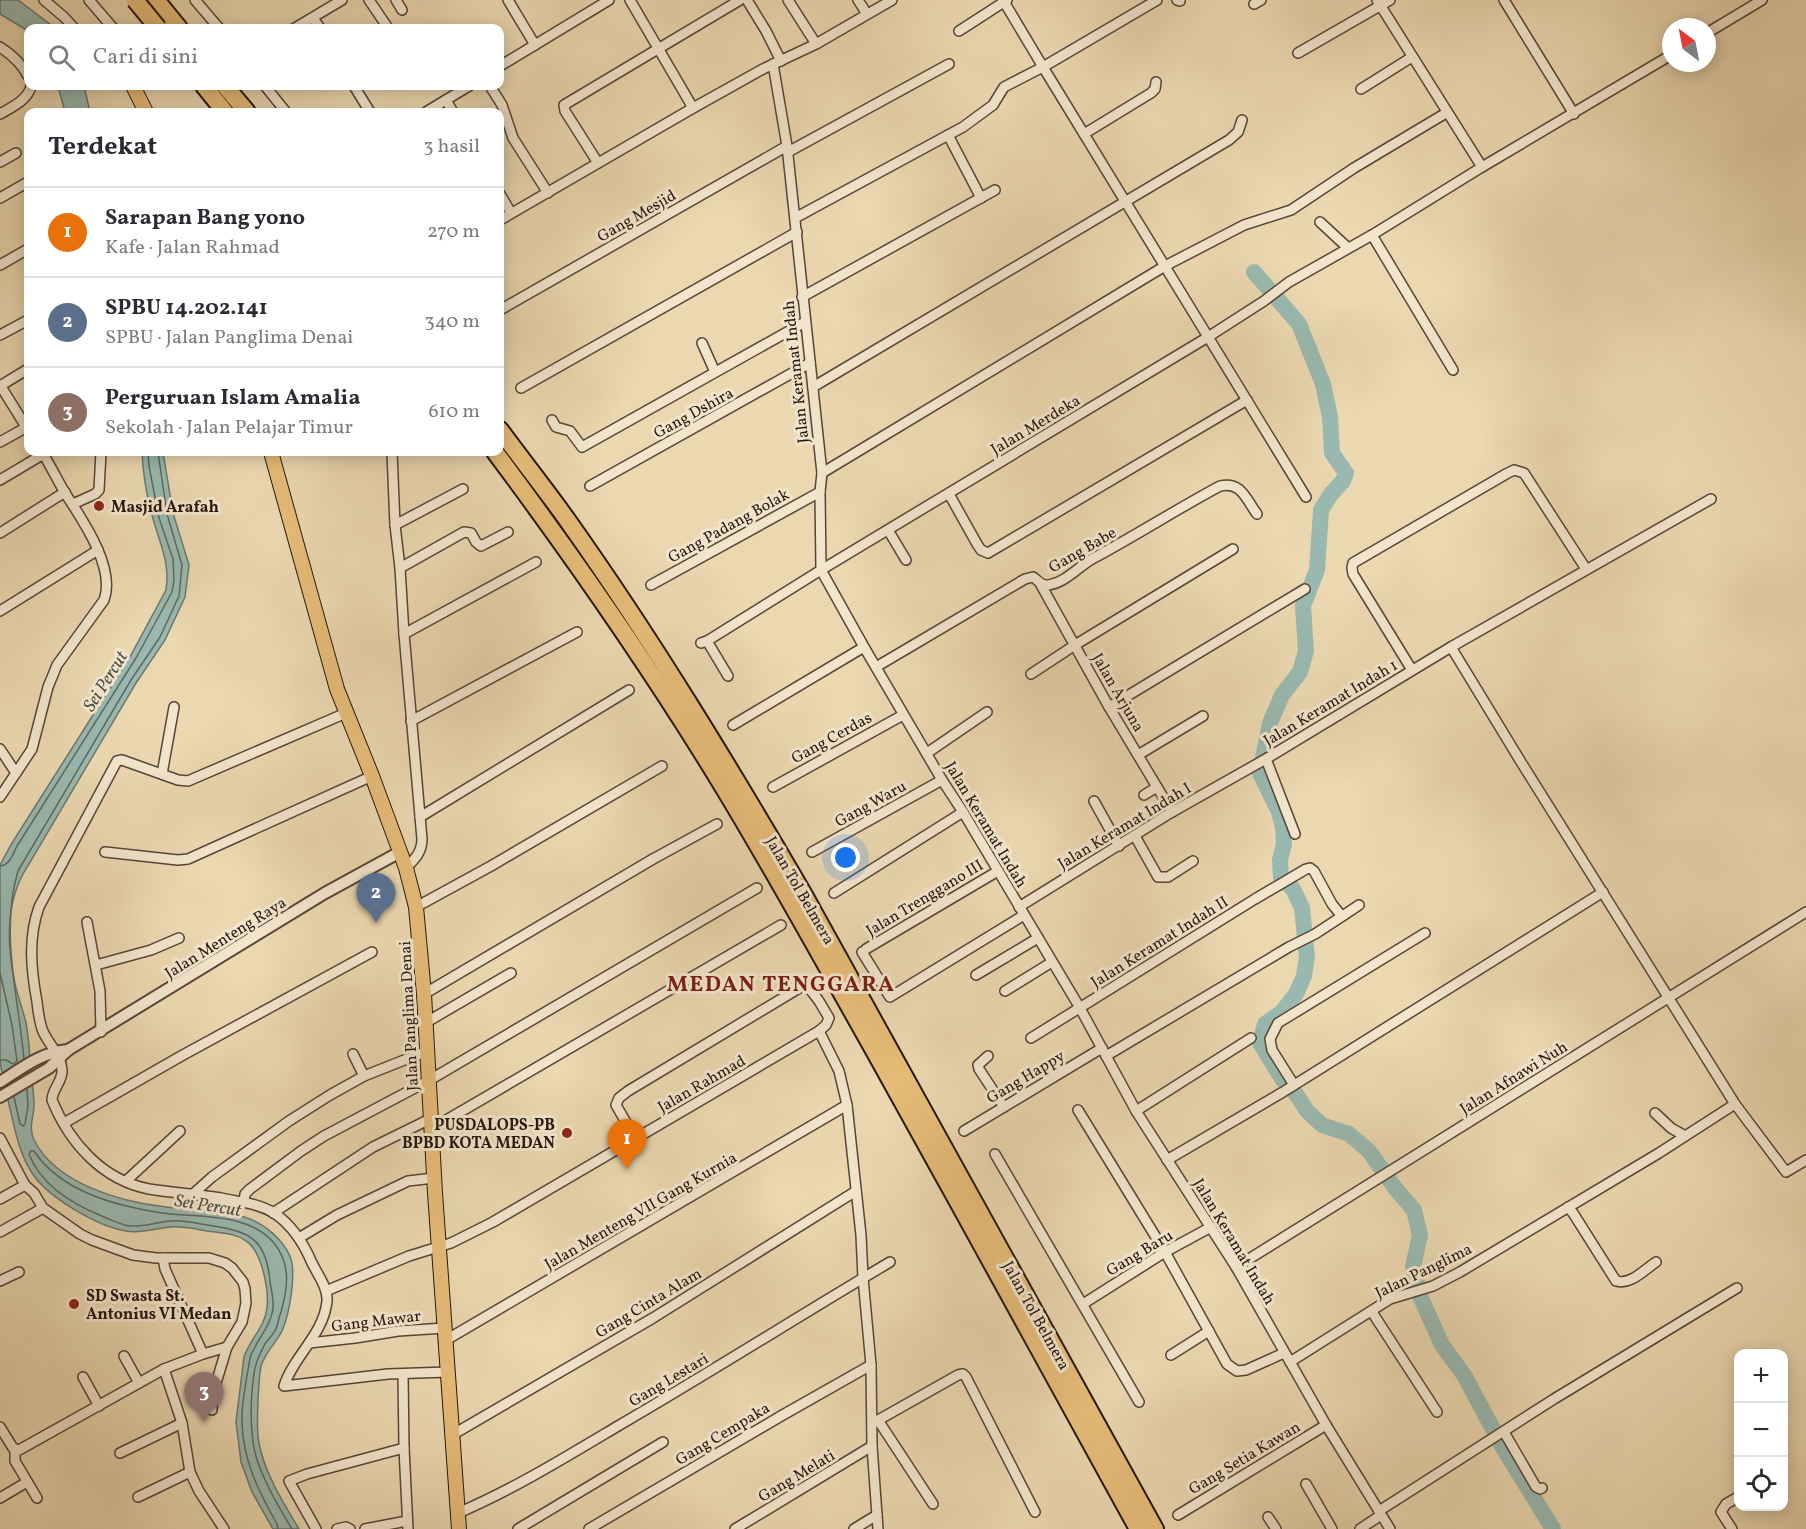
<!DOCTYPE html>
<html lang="id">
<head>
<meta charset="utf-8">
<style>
  :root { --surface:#fff; --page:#f2f2f3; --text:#2b2b33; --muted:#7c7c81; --line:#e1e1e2; --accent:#8f2418 }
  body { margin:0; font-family:Vollkorn,serif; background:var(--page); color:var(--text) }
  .controls { position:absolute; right:18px; bottom:18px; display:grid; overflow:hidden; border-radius:12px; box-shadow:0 3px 15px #0003 }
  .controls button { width:54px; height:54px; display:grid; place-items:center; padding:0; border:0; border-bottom:2px solid var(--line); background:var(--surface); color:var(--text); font:30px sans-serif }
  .compass { position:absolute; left:1662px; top:18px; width:54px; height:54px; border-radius:50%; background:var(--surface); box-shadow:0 3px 15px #0003; rotate:328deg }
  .you { position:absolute; left:846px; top:858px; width:21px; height:21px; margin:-15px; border:4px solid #fff; border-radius:50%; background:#1a73e8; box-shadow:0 0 0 9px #1a73e833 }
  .badge { display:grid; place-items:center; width:39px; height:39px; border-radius:50%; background:var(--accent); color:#fff; font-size:20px; font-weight:700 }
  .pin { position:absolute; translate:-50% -50px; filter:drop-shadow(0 2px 3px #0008) }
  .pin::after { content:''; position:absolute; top:32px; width:21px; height:18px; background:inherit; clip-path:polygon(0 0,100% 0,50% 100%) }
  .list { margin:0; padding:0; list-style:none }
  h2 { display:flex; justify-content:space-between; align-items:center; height:78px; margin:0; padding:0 24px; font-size:26px }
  h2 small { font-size:20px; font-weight:400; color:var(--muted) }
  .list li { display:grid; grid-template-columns:39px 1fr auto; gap:18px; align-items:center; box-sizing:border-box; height:90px; padding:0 24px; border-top:2px solid var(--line) }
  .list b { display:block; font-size:22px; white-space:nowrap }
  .list p { margin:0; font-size:20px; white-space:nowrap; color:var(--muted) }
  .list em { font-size:20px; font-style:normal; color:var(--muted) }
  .icon { flex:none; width:33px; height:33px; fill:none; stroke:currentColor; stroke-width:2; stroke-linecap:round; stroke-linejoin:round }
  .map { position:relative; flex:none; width:1806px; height:1529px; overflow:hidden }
  .search { position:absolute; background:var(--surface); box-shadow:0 3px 15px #0003; left:24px; top:24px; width:480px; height:66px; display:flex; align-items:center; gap:15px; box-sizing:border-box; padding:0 21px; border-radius:12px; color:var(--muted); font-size:22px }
  .panel { position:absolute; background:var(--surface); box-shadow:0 3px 15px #0003; left:24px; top:108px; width:480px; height:348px; border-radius:12px }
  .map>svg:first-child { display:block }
  .water { fill:#99b9b0; stroke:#6b7870; stroke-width:1.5 }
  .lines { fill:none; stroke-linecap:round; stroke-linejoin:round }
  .shore { stroke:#5f6860; stroke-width:1.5 }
  .river { stroke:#99b9b0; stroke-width:16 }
  .minor-casing { stroke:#564637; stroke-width:12 }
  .tertiary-casing { stroke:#564637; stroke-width:14 }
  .primary-casing { stroke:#25160f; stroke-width:16 }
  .motorway-casing { stroke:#25160f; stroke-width:20 }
  .minor { stroke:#f2e5cc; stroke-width:9 }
  .tertiary { stroke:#f2e5cc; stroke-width:10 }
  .primary { stroke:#e6bc78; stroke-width:14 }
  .motorway { stroke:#e6bc78; stroke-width:16 }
  .motorway-bridge-casing { stroke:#25160f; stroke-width:20; stroke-linecap:butt }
  .motorway-bridge { stroke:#e6bc78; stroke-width:16 }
  .poi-dot { fill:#8f2418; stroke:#f2e5cc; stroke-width:2 }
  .labels { text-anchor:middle; stroke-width:6; stroke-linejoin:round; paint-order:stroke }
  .street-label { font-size:16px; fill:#25160f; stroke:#f2e5cc }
  .poi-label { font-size:16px; font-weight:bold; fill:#25160f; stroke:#f2e5cc; text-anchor:start }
  .water-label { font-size:18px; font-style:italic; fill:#4e4f47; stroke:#f2e5cc }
  .district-label { font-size:22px; font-weight:bold; letter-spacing:1.5px; fill:#7a1f14; stroke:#f2e5cc }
</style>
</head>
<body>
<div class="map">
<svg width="1806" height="1529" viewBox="0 0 1806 1529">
  <rect width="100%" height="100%" fill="#ebd7b0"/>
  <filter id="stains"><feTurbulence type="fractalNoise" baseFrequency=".00333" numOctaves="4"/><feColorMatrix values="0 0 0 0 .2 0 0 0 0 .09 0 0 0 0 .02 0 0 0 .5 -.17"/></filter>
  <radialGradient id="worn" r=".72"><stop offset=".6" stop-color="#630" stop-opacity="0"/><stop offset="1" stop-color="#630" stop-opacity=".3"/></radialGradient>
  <g class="water">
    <path d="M0,0H18L55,28H28V31L0,14Z"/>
    <path d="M58,86H84L90,112H65Z"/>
    <path d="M142,452H163L173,513L189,565L185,597L165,640L136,683L23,874C5,908 7,947 15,984C18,997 23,1010 26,1023C29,1040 30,1056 31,1073C32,1083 34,1094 34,1104C34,1117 28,1127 34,1140C56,1184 121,1202 166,1207C193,1210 222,1209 247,1218C265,1224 282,1239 290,1256C297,1274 289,1315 282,1331C276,1343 266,1351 261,1366C259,1376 259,1388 258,1398C258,1413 256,1428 259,1443C264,1472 284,1504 299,1529H273L252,1492L241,1462L236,1422L244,1357C250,1339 265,1327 267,1308C269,1290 262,1251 246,1241C235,1233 220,1233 207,1231C195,1229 183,1226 171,1227C156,1228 142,1234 126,1231C99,1227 51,1199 34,1176C21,1158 16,1135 11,1113C7,1096 2,1078 0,1060C0,1039 0,1017 0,996C0,953 0,909 0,865L12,843L131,655L166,590C170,564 161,546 154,522C147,499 143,474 142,452Z"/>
  </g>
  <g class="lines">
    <g class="shore">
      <path d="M0,866C10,865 13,854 17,846L136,658L172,592L174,580L173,559L159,518L149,466L148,452"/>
      <path d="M0,973L12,1025L17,1061L13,1064L6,1060H0"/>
      <path d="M24,1059C18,995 0,932 18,871L131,680L160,637L179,596L182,565L167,514L158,452"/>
      <path d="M14,1097L20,1124L23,1126L25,1124L28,1106L27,1089"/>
      <path d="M278,1529L277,1524C259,1492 243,1461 242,1423C241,1403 247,1378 250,1358C256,1340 270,1328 273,1309C274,1300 271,1290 270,1281C266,1236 247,1231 207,1225C195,1223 183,1220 171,1221C157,1222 144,1227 130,1226C121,1225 112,1220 104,1217C74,1205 41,1186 29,1154L31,1151H34C61,1192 117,1206 162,1213C198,1218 248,1212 274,1243C291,1264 288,1287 281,1312C279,1317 278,1324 276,1329C273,1335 268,1339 265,1344C260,1353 255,1363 254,1374C251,1395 250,1420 253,1442C256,1469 278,1506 292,1529"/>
    </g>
    <path class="river" d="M1254,272L1299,324L1323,384L1330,417L1332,453L1346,473L1343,481L1331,494L1321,510L1317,570L1303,606L1306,651L1300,672L1282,695L1270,723L1260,773L1279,812L1283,827L1284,844L1280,860L1281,878L1293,889L1302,908L1307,957L1304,976L1296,994L1282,1012L1265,1024L1260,1043L1283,1080L1296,1094L1307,1111L1322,1125L1349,1134L1369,1151L1395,1188L1414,1210L1420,1235L1413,1267L1421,1298L1442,1345L1464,1375L1502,1446L1553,1529"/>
    <defs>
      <g id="minor">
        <path d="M44,0L64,17L74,28"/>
        <path d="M89,0L113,28"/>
        <path d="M195,0L219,28"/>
        <path d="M369,0L388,28"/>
        <path d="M396,0L402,10"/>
        <path d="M508,0L535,45"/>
        <path d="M630,0L693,108"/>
        <path d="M747,0L766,31L781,61"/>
        <path d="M788,0L816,44"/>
        <path d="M858,0L867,14"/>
        <path d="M1157,0L1043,67L1306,497"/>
        <path d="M1177,0L1180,1"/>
        <path d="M1504,0L1574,114"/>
        <path d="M1254,4L1261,0"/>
        <path d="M313,18L320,28"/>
        <path d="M295,28L342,0"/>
        <path d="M959,31L1007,0"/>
        <path d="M1707,33L1762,0"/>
        <path d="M0,47C11,54 22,64 28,76"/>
        <path d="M1298,53L1390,0"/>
        <path d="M773,64L787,146L822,473L820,492L821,570L864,647L942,780L963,812L1080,1008L1136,1111L1236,1267L1326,1425L1390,1529"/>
        <path d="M500,66L609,0"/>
        <path d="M265,86L286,112"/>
        <path d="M354,86L370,112"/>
        <path d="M490,86L502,105L513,138L548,193"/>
        <path d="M1361,89L1412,57"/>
        <path d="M446,100L453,112"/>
        <path d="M426,112L469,86"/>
        <path d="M0,114C12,107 28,100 31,86"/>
        <path d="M1084,134L1151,93L1155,89L1156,82"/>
        <path d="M948,135L981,198"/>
        <path d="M788,152L949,64"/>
        <path d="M0,162L16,153"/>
        <path d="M598,163L565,111L564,105L740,0"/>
        <path d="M1482,167L1671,55"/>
        <path d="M500,194L511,213"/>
        <path d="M0,198L28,182"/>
        <path d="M795,218L963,127L993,105L1004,87L1043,67L1003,0"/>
        <path d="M500,220L693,108L763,69L816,44L892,0"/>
        <path d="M1320,222L1348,248"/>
        <path d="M1372,235L1453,370"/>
        <path d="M0,265L28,249"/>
        <path d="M802,297L995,190"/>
        <path d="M500,310L787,146"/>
        <path d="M0,335L28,320"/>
        <path d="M702,343L715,372"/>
        <path d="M0,385L28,430"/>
        <path d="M0,386L28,369"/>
        <path d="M813,387L1229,140L1238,132L1242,120"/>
        <path d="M521,388L797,232"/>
        <path d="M552,420L556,427L570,431L582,447L805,322"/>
        <path d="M0,442L27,427"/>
        <path d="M392,452L395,525L400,568L404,634L422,839C422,852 415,859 406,868"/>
        <path d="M822,473L1165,266L1244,225L1291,210L1354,168L1446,113"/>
        <path d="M0,480L47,452"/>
        <path d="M590,486L810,363"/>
        <path d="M949,494L977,544L981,550L988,553L1247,400"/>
        <path d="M73,504L95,494L99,490L101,452"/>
        <path d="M395,525L463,489"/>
        <path d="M888,530L906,560"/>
        <path d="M0,533L65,492"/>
        <path d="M400,568L464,532L471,533L476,542L481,546L508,532"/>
        <path d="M651,585L820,492"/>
        <path d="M1041,585L1109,707L1172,812"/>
        <path d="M0,611L98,550"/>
        <path d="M404,634L536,562"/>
        <path d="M707,641L728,676"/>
        <path d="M701,643L707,641L821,570L1208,337L1264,301L1289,282L1372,235L1482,167L1377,0"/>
        <path d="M1451,647L1521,762L1735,1104L1786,1172L1806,1160"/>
        <path d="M876,667L1025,579L1033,577C1038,580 1041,586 1048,585C1065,583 1078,567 1092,559C1135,536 1177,509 1220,486C1241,481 1246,499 1257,514"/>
        <path d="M1412,670L1353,574L1352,568L1353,563L1506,474L1514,470L1524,473L1586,569"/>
        <path d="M1031,674L1075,645L1233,549"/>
        <path d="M1109,707L1305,589"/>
        <path d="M346,713L188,781L178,780L122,760L117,761L39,907C28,938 31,969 37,1002C38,1011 39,1020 42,1029C47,1043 61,1054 62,1070C63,1081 52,1089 52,1100C69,1142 102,1180 149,1189C173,1193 197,1194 221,1198C239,1202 258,1203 274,1213C292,1225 304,1244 312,1263C318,1275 328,1288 327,1301C324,1334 293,1357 284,1386L388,1374L448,1372"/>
        <path d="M411,721L577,632"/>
        <path d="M733,725L864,647"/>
        <path d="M0,749L16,773"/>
        <path d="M927,753L987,712"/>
        <path d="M1138,755L1203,716"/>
        <path d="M1266,759L1295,834"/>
        <path d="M162,774L174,707"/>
        <path d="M773,787L903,715"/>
        <path d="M1144,795L1157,787"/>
        <path d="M0,797L32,749L48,687L57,665L104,600C116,568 82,519 65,493C57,479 50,465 42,452"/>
        <path d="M1094,801L1119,846"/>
        <path d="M420,817L629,690"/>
        <path d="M1135,836L1158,877H1168L1193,861"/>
        <path d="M105,852L178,860L188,859L372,776"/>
        <path d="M812,852L942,780"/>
        <path d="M834,893L963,812"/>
        <path d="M416,907L491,866L662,766"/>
        <path d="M1019,907L1172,812L1264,760L1451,647L1711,499"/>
        <path d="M87,922L100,991L101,1032"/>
        <path d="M866,949L998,871"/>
        <path d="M862,952L890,997L1024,915"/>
        <path d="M96,965L151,950L179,938"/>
        <path d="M976,975L1038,938"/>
        <path d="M1005,991L1052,962"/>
        <path d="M424,994L653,859L717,824"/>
        <path d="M425,1023L511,973"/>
        <path d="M819,1031L839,1071L847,1105L861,1235L863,1278L871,1365L872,1446L878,1529"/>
        <path d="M1031,1038L1255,899L1306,869L1310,868L1314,871L1332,904L1340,914L1344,915L1359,905"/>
        <path d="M353,1054L364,1076"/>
        <path d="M988,1056L978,1065L979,1069L1004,1107"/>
        <path d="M1106,1056L1289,947L1315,934L1344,915"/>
        <path d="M1294,1085L1272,1050L1270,1039L1278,1023L1425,933"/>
        <path d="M1078,1110L1165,1252L1227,1364L1237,1371L1246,1370L1284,1353"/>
        <path d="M1136,1111L1251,1038"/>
        <path d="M1655,1113L1671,1128L1685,1136"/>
        <path d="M64,1123L183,1055L372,952"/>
        <path d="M431,1129L781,925"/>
        <path d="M964,1131L1102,1048"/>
        <path d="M0,1138L25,1185L34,1193L43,1208L80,1234L92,1240L133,1255L156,1258H209L225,1263L232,1268L243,1282L245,1289L246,1303L242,1322L227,1347"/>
        <path d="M995,1154L1139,1402"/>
        <path d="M1167,1160L1283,1092L1603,892"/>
        <path d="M126,1181L180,1131"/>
        <path d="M193,1194L212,1177L289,1121L330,1095L364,1076L427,1051"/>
        <path d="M0,1199L25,1185"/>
        <path d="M244,1202L245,1194L250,1189L301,1151L324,1136L428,1081L757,888"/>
        <path d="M1568,1207L1573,1213L1616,1281C1631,1285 1644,1270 1656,1262"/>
        <path d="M273,1213L373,1147L430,1119"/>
        <path d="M0,1232L43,1208"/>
        <path d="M299,1238L337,1215L408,1181L434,1178"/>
        <path d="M163,1258L165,1269L203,1354"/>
        <path d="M1236,1267C1427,1150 1616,1030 1806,912"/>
        <path d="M0,1281L19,1272"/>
        <path d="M326,1291L409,1256L451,1243L493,1222L819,1031L826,1025L829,1018L819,1001L806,984L628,1091L619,1098L616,1105L635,1138"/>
        <path d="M1083,1304L1165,1252L1211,1227"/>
        <path d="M1372,1312L1437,1412"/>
        <path d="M446,1340L847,1105"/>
        <path d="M309,1343L355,1338L398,1331L445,1328"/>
        <path d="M1171,1355L1209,1331"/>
        <path d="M124,1356L139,1383"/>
        <path d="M1290,1362L1390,1299L1433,1286L1460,1272L1659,1153L1735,1104"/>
        <path d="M164,1369L182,1423L190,1472L199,1491L224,1529"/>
        <path d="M403,1374L404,1448L408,1529"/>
        <path d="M83,1377L99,1406"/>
        <path d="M878,1420L933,1504"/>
        <path d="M873,1423L958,1375L963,1374L966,1377L1035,1512"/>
        <path d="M0,1427L13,1448L19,1450L164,1369L203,1354L227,1347L213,1393L212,1410"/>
        <path d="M1504,1432L1536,1487L1540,1489L1542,1488"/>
        <path d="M452,1435L653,1318L856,1191"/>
        <path d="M15,1450V1461L37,1498"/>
        <path d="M120,1453L182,1423"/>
        <path d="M1306,1484L1332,1529"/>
        <path d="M138,1497L190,1472"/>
        <path d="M0,1498L27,1482"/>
        <path d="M1379,1511L1554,1399L1737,1288"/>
        <path d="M458,1513C514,1489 566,1457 618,1426C709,1373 799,1316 890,1262"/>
        <path d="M1178,1515L1326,1425"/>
        <path d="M1268,1517L1276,1529"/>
        <path d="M316,1529L289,1481L307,1474L404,1448"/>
        <path d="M337,1529L346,1527L350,1529"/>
        <path d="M365,1529L407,1521"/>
        <path d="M518,1529L663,1442"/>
        <path d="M589,1529L781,1416L871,1365"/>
        <path d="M735,1529L872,1446"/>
        <path d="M854,1529L877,1515"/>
        <path d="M1360,1529L1381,1515"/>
        <path d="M1732,1529L1721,1512L1726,1504L1738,1497"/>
      </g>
      <g id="tertiary">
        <path d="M0,1082C22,1068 42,1052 68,1050"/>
        <path d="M0,1097L49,1068L68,1050L325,893L400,852"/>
      </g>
      <g id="primary">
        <path d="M133,86L146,112"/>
        <path d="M271,452L337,689L372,776L406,868L416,907L424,994L435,1193L459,1529"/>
      </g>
      <g id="motorway">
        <path d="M156,0L179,28"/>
        <path d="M204,86L225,112"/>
        <path d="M225,86L247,112"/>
        <path d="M500,430C522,460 546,490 568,521C653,641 730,768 804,895L1155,1529"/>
        <path d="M495,452C574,558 650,667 719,780C774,870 824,962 876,1054C964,1212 1051,1371 1138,1529"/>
      </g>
    </defs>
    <use href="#minor" class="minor-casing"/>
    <use href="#tertiary" class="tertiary-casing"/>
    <use href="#primary" class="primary-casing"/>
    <use href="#motorway" class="motorway-casing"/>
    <use href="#minor" class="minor"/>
    <use href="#tertiary" class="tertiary"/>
    <use href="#primary" class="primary"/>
    <use href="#motorway" class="motorway"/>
    <defs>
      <path id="motorway-bridge" d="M135,0L158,28"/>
    </defs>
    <use href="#motorway-bridge" class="motorway-bridge-casing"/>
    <use href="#motorway-bridge" class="motorway-bridge"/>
  </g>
  <g class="poi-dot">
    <circle cx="99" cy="506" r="6"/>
    <circle cx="567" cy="1133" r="6"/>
    <circle cx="74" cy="1304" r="6"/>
  </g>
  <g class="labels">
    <g class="street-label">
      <text transform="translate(636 215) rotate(-30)" y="6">Gang Mesjid</text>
      <text transform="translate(795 372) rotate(-96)" y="6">Jalan Keramat Indah</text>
      <text transform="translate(693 412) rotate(-29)" y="6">Gang Dshira</text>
      <text transform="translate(1035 424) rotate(-31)" y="6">Jalan Merdeka</text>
      <text transform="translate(728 525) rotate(-29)" y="6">Gang Padang Bolak</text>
      <text transform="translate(1082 549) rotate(-30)" y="6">Gang Babe</text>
      <text transform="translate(1119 692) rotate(60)" y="6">Jalan Arjuna</text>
      <text transform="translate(1330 702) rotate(-31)" y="6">Jalan Keramat Indah 1</text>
      <text transform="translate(831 737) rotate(-29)" y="6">Gang Cerdas</text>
      <text transform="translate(870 803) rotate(-29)" y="6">Gang Waru</text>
      <text transform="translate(987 824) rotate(59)" y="6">Jalan Keramat Indah</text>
      <text transform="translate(1124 825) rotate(-31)" y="6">Jalan Keramat Indah I</text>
      <text transform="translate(801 890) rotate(60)" y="6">Jalan Tol Belmera</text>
      <text transform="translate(924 897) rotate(-31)" y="6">Jalan Trenggano III</text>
      <text transform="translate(225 937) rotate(-32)" y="6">Jalan Menteng Raya</text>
      <text transform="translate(1159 941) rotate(-32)" y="6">Jalan Keramat Indah II</text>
      <text transform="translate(408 1016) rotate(-93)" y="6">Jalan Panglima Denai</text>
      <text transform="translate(1025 1076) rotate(-31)" y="6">Gang Happy</text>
      <text transform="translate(1513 1077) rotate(-32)" y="6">Jalan Afnawi Nuh</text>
      <text transform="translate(701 1083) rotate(-30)" y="6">Jalan Rahmad</text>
      <text transform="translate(640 1210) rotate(-30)" y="6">Jalan Menteng VII Gang Kurnia</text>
      <text transform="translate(1235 1241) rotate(59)" y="6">Jalan Keramat Indah</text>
      <text transform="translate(1139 1252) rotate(-31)" y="6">Gang Baru</text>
      <text transform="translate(1423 1270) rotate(-26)" y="6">Jalan Panglima</text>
      <text transform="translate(648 1302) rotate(-31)" y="6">Gang Cinta Alam</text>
      <text transform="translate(1037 1315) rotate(61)" y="6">Jalan Tol Belmera</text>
      <text transform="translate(376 1320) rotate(-7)" y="6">Gang Mawar</text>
      <text transform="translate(668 1379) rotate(-31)" y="6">Gang Lestari</text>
      <text transform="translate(722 1433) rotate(-31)" y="6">Gang Cempaka</text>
      <text transform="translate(1244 1457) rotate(-31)" y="6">Gang Setia Kawan</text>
      <text transform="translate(796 1475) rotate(-31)" y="6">Gang Melati</text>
    </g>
    <g class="poi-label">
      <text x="111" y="512">Masjid Arafah</text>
      <text x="555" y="1130" text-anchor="end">PUSDALOPS-PB<tspan x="555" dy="18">BPBD KOTA MEDAN</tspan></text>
      <text x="86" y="1301">SD Swasta St.<tspan x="86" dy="18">Antonius VI Medan</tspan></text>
    </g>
    <g class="water-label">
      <text transform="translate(105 681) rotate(-58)" y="6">Sei Percut</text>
      <text transform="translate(208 1205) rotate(9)" y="6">Sei Percut</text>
    </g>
    <g class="district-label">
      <text x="781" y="991">MEDAN TENGGARA</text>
    </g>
  </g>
  <rect width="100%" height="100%" filter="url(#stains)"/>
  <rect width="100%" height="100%" fill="url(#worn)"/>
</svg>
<div class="controls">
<button>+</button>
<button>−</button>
<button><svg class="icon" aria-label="locate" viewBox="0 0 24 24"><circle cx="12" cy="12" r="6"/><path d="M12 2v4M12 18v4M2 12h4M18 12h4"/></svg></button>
</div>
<svg class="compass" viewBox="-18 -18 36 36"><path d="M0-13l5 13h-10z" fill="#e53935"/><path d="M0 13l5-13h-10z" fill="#7c7c81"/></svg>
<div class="you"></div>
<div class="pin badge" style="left:627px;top:1169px;background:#e8710a">1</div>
<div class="pin badge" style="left:376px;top:923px;background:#5c6f8a">2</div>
<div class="pin badge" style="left:204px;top:1422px;background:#8d6e63">3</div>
<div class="search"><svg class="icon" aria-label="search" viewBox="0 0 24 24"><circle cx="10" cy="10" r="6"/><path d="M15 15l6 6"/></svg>Cari di sini</div>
<section class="panel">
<h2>Terdekat<small>3 hasil</small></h2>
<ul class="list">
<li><span class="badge" style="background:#e8710a">1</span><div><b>Sarapan Bang yono</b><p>Kafe · Jalan Rahmad</p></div><em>270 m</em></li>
<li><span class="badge" style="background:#5c6f8a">2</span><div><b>SPBU 14.202.141</b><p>SPBU · Jalan Panglima Denai</p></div><em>340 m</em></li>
<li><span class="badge" style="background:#8d6e63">3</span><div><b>Perguruan Islam Amalia</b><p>Sekolah · Jalan Pelajar Timur</p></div><em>610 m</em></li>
</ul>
</section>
</div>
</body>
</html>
